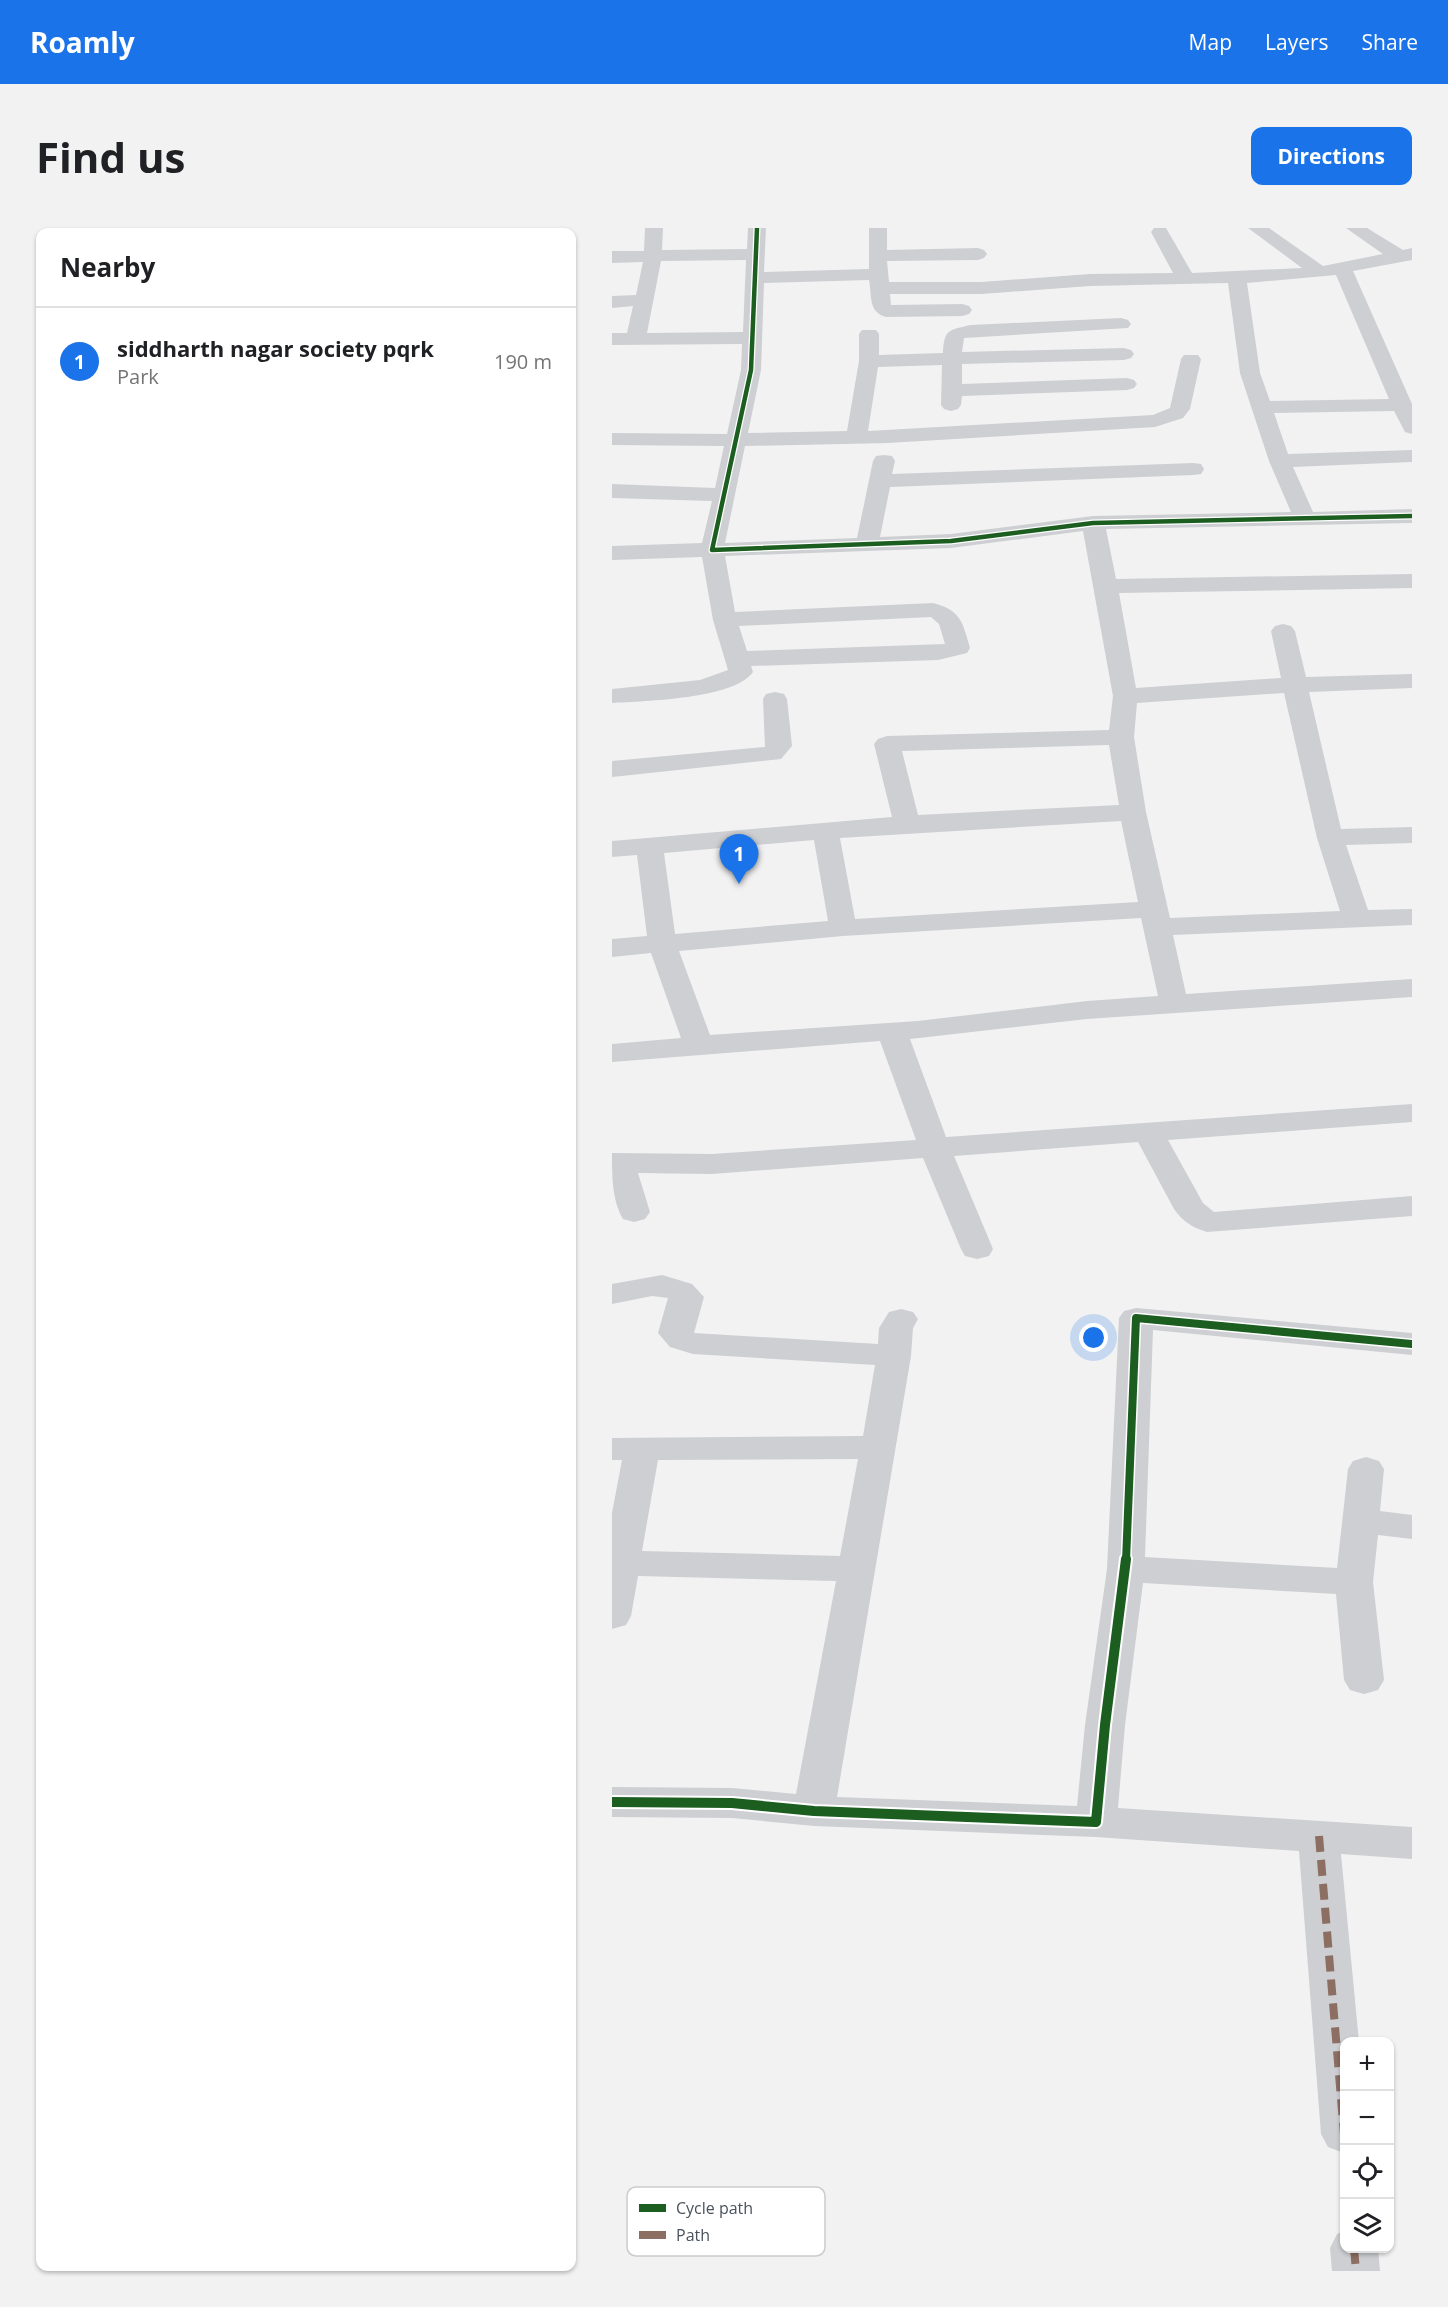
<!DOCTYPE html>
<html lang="en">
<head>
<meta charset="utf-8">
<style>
  :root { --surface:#fff; --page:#f2f2f2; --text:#202124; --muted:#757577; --line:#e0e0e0; --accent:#1a73e8 }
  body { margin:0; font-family:"Open Sans",sans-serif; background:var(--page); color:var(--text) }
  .controls { position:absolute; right:18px; bottom:18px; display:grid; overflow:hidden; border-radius:12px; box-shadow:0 2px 4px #0004 }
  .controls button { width:54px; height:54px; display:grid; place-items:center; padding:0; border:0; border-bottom:2px solid var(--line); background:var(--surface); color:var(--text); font:30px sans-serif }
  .you { position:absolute; left:482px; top:1110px; width:21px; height:21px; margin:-15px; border:4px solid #fff; border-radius:50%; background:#1a73e8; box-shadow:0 0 0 9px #1a73e833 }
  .badge { display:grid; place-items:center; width:39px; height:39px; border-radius:50%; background:var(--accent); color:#fff; font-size:20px; font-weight:700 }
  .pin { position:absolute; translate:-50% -50px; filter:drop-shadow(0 2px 3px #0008) }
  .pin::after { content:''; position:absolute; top:32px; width:21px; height:18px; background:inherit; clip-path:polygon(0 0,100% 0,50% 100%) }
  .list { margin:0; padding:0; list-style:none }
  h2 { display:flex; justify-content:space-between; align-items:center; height:78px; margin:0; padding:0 24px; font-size:26px }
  h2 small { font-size:20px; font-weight:400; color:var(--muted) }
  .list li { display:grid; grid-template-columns:39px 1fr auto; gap:18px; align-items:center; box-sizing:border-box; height:108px; padding:0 24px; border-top:2px solid var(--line) }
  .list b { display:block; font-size:22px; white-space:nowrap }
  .list p { margin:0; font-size:20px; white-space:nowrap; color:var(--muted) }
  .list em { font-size:20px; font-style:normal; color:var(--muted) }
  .icon { flex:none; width:33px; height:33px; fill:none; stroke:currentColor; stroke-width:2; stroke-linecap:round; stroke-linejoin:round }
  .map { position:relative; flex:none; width:800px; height:2043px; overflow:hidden; border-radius:12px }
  header { display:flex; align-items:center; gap:36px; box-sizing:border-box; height:84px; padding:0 30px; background:var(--accent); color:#fff }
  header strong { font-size:28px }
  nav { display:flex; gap:33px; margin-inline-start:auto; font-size:21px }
  .intro { display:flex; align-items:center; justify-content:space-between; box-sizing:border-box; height:144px; padding:0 36px }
  h1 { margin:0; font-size:42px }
  .button { padding:15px 27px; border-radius:12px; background:var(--accent); color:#fff; font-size:21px; font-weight:700 }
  main { display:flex; gap:36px; padding:0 36px }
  aside { flex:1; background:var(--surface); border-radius:12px; box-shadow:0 2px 4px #0004 }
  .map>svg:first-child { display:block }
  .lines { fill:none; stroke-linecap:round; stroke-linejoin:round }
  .minor { fill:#cdcfd2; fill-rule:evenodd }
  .quiet { stroke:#8d6e63; stroke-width:8; stroke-dasharray:16 8; stroke-linecap:butt }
  .cycleway-far2-casing { stroke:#fff; stroke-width:7 }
  .cycleway-far1-casing { stroke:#fff; stroke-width:11 }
  .cycleway-casing { stroke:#fff; stroke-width:14 }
  .cycleway-far2 { stroke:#1b5e20; stroke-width:4.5 }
  .cycleway-far1 { stroke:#1b5e20; stroke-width:8 }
  .cycleway { stroke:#1b5e20; stroke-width:10 }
  .key { fill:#fff; stroke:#c9cbce; stroke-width:1.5 }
  .key-label { font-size:16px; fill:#4a525c }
</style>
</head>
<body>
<header>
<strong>Roamly</strong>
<nav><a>Map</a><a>Layers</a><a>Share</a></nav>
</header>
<div class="intro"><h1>Find us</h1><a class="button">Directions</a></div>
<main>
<aside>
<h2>Nearby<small></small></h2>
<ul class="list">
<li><span class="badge">1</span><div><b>siddharth nagar society pqrk</b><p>Park</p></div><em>190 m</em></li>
</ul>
</aside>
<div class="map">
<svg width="800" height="2043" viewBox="0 0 800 2043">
  <rect width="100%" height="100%" fill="#f2f2f2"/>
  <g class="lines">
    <g class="minor">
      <path d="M33,0H51L50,22L135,21L136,0H154L152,44L257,41V0H275V22L366,20L372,22L375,26L372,30L366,32L275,33L277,54H369L478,46L561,45L539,4L542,0H554L580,45L690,40L636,0H657L711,38L771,26L734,0H755L791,22L800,20V32L741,43L800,176V206L793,204L782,183L662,185L676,226L800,222V234L681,239L701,284L800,281V295L494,301L504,351L800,346V360L507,365L524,460L669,450L659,403L663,398L671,396L679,398L683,403L694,449L800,446V460L697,464L729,601L800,599V615L734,617L756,682L800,681V697L561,707L574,766L800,751V769L475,791L298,811L334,909L800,876V894L556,912L591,975L602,984L800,968V988L595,1004C581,1000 570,993 562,981L526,914L342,928L381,1021L377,1028L365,1031L353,1028L349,1021L311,930L100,946L26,945L38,984L33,991L22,994L11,991C0,972 0,948 0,925L100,926L304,912L268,813L0,834V816L69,810L39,725L0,729V711L35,708L25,627L0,629V613L280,589L262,516L266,511L275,508L497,502L501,468L471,303L339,320L113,328L123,384L321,375C349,382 351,395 358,420L355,425L326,432L139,438L141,444C122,471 33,473 0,475V461L88,452L116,442L101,392L90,329L0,332V318L90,315L100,273L0,270V256L103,260L112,218L0,217V205L115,206L129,142L130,116L0,117V105H15L21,78L0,80V68L24,67L31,34L0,35V23H32ZM134,32L131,104L35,105L49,33ZM724,47L777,171L658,173L648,145L635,55ZM257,52C260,68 256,84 274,89L350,88L357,86L360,82L357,78L350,76L279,77L278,66H369L478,58L616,55L628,145L657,233L679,284L481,288L339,306L268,309L278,259L581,247L589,246L592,241L589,236L581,235L280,246L283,233L280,228L272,227L264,228L261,233L245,310L113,315L133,218L276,215L543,199L571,190L578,181L589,131L586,127H572L569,131L558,180L541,187L256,203L266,139L330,137L329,177L332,181L339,183L346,181L349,177L350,168L515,162L522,160L525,156L522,152L515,150L350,156V136L512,132L519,130L522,126L519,122L512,120L350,124L352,110L516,100L519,96L516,92L509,90L359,97C337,102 332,101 331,125L267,127V106L264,102H250L247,106V133L235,203L136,205L149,142L152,55ZM319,389L327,396L333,416L135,423L127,398ZM672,465L705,610L728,683L558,690L534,584L522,509L525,475ZM497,517L507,577L306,587L290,523ZM509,593L526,674L243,691L228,610ZM202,612L216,693L63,706L52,625ZM529,690L546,768L475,773L306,793L98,807L67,723L231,708Z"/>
      <path d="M163,464L172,466L175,471L180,518L169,531L0,549V533L153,519L151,471L154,466Z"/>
      <path d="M50,1047L80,1056L92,1069L82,1105L266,1116L267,1100L277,1084L289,1081L301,1084L306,1091L301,1100L299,1128L225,1569L465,1578L473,1497L495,1341L507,1090L512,1083L524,1080L800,1105V1127L541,1102L533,1329L725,1340L736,1241L741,1233L754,1229L767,1233L772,1241L768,1283L800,1287V1311L766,1307L761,1354L772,1452L766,1462L752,1466L738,1462L732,1452L724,1366L531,1355L513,1497L506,1580L800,1599V1631L729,1626L747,1814H732V1925L716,1919L709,1906L687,1623L484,1609L202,1598L120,1590L0,1589V1559L120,1560L184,1566L224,1353L26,1348L19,1388L14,1397L0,1401V1285L10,1232H0V1210L251,1208L263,1137L81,1126L58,1119L46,1105L56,1070L40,1068L0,1076V1056ZM246,1231L228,1328L30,1323L46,1232Z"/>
      <path d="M732,2003V2020H766L768,2043H720L718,2020L725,2006Z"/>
    </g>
    <g class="quiet">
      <path d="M707,1608L732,1906"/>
      <path d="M742,2020L744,2043"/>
    </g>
    <defs>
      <path id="cycleway-far2" d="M145,0L139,142L100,322L339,313L481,295L800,288"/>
      <path id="cycleway-far1" d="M514,1333L524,1090L800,1116"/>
      <path id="cycleway" d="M0,1574L120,1575L202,1583L484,1594L493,1497L514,1331"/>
    </defs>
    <use href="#cycleway-far2" class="cycleway-far2-casing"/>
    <use href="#cycleway-far1" class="cycleway-far1-casing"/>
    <use href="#cycleway" class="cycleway-casing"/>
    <use href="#cycleway-far2" class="cycleway-far2"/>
    <use href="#cycleway-far1" class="cycleway-far1"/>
    <use href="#cycleway" class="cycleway"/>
  </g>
  <rect x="15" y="1959" width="198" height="69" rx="9" class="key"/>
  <rect x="27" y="1976" width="27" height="8" fill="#1b5e20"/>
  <rect x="27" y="2003" width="27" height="8" fill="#8d6e63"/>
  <g class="key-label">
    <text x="64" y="1986">Cycle path</text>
    <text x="64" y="2013">Path</text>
  </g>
</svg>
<div class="controls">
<button>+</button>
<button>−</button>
<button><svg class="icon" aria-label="locate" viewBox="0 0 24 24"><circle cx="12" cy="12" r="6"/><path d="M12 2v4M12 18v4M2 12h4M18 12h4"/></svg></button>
<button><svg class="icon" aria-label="layers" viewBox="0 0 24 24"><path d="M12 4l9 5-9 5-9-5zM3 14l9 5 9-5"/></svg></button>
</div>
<div class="you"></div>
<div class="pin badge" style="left:127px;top:656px">1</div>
</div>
</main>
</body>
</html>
